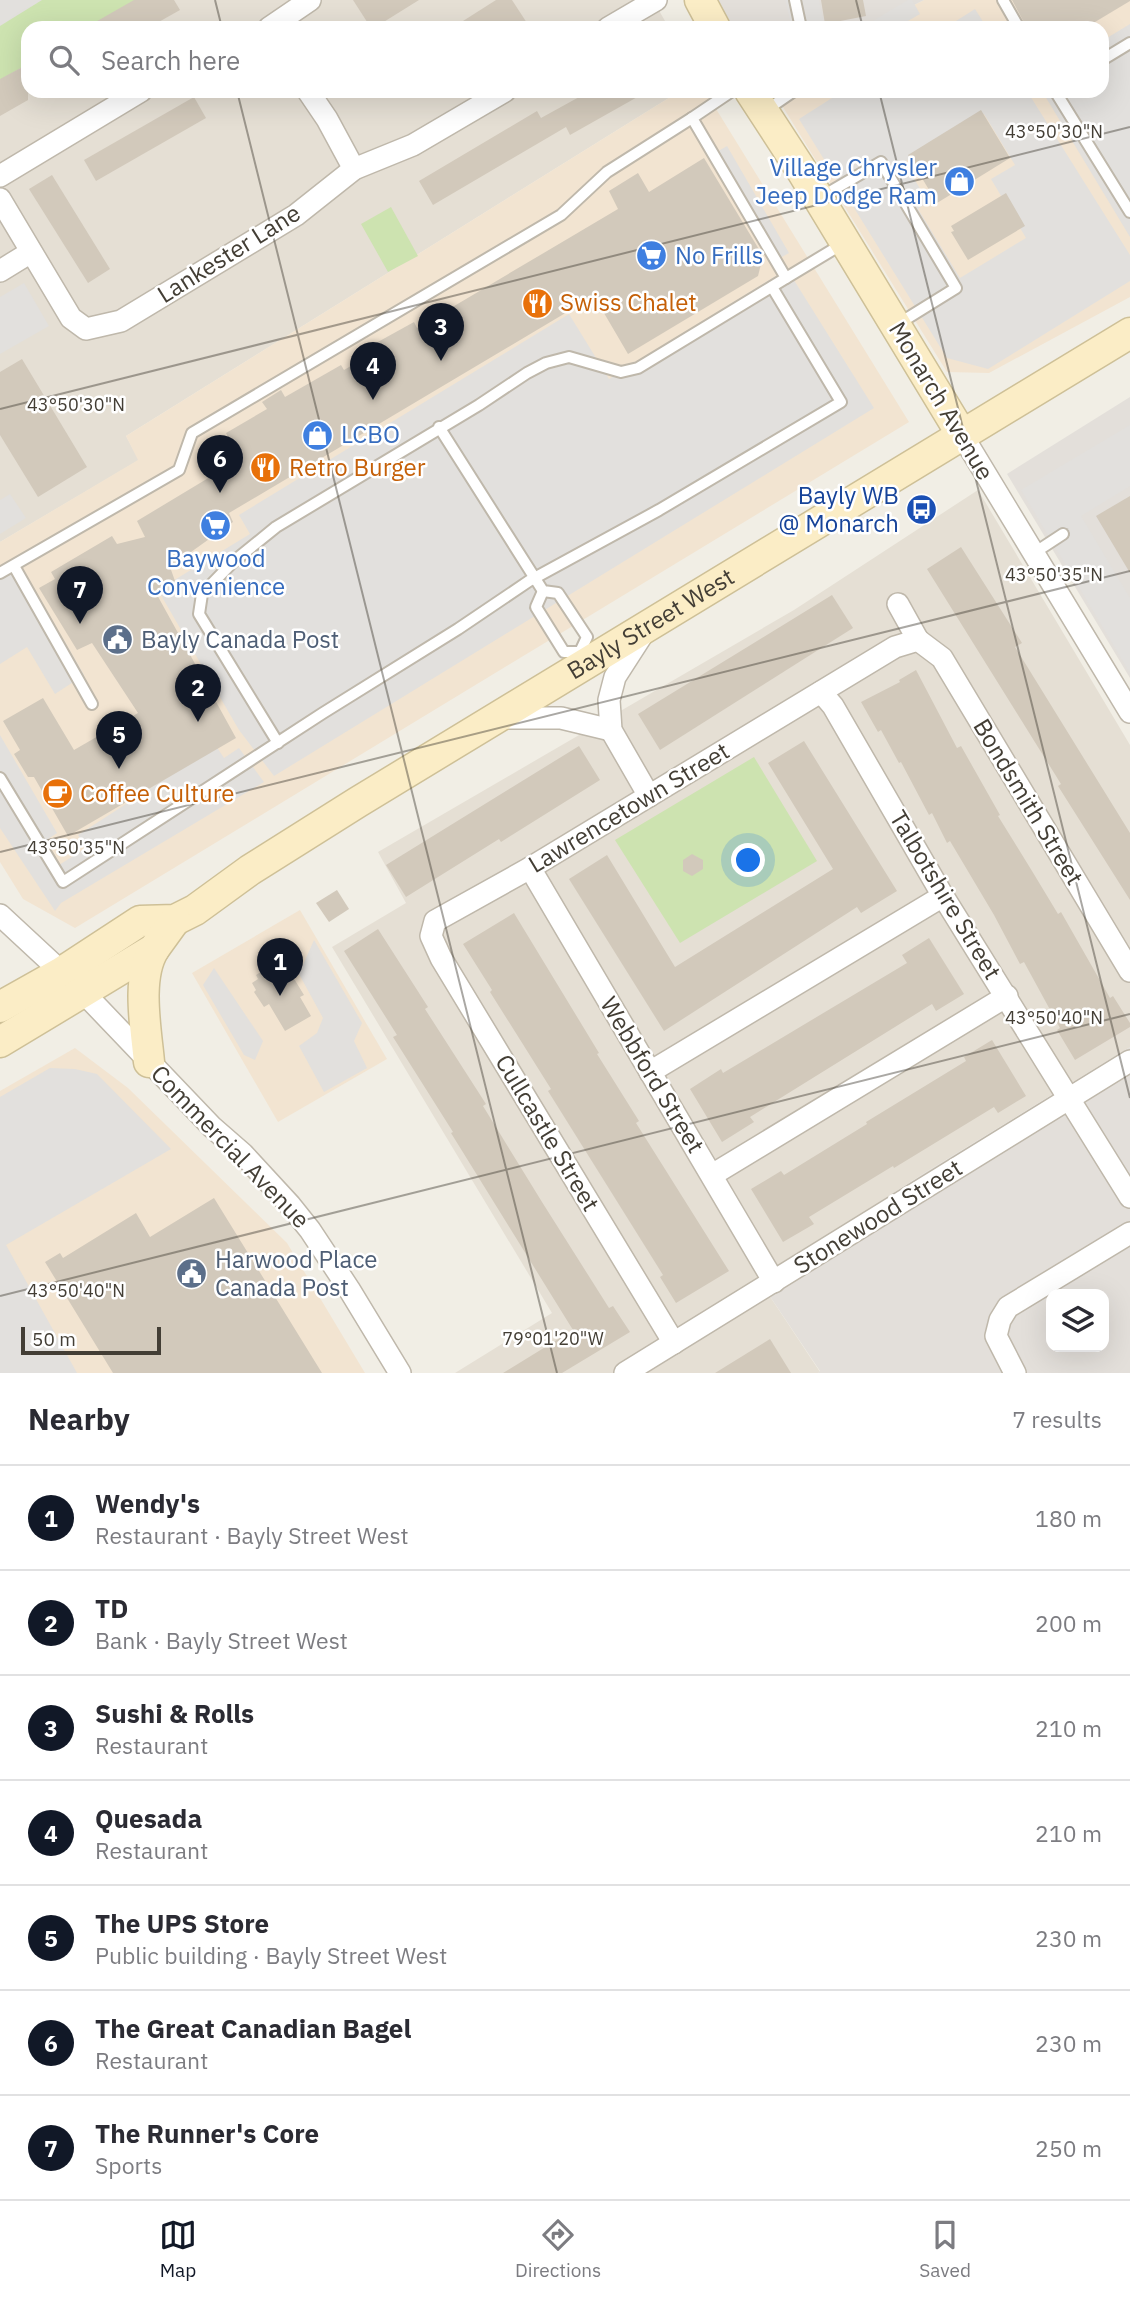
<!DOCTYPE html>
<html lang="en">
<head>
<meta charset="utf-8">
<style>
  :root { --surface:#fff; --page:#f2f2f3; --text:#2b2b33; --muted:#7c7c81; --line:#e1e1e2; --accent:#111827 }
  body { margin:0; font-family:"IBM Plex Sans",sans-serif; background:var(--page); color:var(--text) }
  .controls { position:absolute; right:21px; bottom:21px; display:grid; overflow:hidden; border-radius:14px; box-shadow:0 7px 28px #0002 }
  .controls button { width:63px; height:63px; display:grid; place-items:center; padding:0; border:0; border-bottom:2px solid var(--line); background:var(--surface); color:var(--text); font:35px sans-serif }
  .scale { position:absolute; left:21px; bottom:18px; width:140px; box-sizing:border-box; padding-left:7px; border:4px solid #433e35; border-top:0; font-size:19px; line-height:24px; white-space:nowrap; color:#433e35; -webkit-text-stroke:5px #fff; paint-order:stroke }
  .you { position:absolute; left:749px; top:861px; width:24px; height:24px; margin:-18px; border:5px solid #fff; border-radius:50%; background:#1a73e8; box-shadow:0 0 0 10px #1a73e833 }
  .badge { display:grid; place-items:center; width:46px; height:46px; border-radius:50%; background:var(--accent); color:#fff; font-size:23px; font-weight:700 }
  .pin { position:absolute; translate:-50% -58px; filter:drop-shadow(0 2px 4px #0008) }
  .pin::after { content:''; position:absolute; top:37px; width:24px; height:21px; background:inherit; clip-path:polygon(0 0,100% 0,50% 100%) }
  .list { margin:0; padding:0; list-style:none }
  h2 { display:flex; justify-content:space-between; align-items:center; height:91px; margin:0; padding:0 28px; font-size:30px }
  h2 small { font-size:23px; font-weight:400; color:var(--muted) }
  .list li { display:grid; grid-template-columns:46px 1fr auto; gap:21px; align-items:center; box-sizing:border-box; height:105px; padding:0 28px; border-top:2px solid var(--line) }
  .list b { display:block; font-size:26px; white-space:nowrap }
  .list p { margin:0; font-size:23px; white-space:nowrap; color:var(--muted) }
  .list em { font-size:23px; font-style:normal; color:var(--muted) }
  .icon { flex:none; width:38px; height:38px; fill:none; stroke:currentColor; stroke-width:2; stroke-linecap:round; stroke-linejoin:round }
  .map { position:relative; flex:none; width:1130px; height:1373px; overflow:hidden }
  .search { position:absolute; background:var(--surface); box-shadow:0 7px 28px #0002; left:21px; right:21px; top:21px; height:77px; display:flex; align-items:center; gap:18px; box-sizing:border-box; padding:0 24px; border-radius:21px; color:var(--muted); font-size:26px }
  .sheet { height:826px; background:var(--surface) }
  nav { display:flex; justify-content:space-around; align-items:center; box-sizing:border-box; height:98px; border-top:2px solid var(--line); background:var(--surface); font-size:19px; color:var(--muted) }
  nav a { display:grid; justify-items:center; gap:4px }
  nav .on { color:var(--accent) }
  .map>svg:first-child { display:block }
  .residential { fill:#e5dfd4 }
  .commercial { fill:#f2e4d1 }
  .industrial { fill:#e3dfda; fill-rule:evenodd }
  .green { fill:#cde3b0 }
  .parking { fill:#e2e0dd; fill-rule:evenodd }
  .building { fill:#d2c9bb }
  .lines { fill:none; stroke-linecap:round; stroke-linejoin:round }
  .lane-casing { stroke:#bfb8ab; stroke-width:14 }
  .street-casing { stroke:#bfb8ab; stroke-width:24 }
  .secondary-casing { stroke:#cec097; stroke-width:33 }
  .lane { stroke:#fff; stroke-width:10 }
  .street { stroke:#fff; stroke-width:21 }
  .secondary { stroke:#fbedc6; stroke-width:30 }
  .ticks { fill:none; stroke:#433e35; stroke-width:2; stroke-opacity:0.45 }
  .labels { text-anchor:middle; stroke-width:5; stroke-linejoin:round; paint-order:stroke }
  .shop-label { font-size:24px; fill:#366cbe; stroke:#fff; text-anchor:start }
  .street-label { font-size:24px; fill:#433e35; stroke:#fff }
  .food-label { font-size:24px; fill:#c56008; stroke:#fff; text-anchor:start }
  .transit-label { font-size:24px; fill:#164399; stroke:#fff; text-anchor:end }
  .service-label { font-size:24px; fill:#4e5e75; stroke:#fff; text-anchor:start }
  .ticks-label { font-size:18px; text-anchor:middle; fill:#433e35; stroke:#fff; stroke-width:5; stroke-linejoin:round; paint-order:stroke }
</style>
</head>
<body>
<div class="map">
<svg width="1130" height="1373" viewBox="0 0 1130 1373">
  <rect width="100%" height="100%" fill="#f1eee5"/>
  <g class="residential">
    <path d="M144,0H653L669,28H93Z"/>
    <path d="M0,80L28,91H680L126,436L139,460L0,542Z"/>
    <path d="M978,490L1130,745V1047L926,1172L759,1280L820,1372L818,1373H455L552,1313L332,947L406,903L378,852L794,610Z"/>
  </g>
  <g class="commercial">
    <path d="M924,0H1130V297L989,373L947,372L773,91H1102V28H868Z"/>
    <path d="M680,91H705L909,422L75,928L23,899L0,862V542L138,460L126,436Z"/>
    <path d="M300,910L387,1059L278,1122L192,973Z"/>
    <path d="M75,1048L128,1088L287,1243L365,1373H0V1091Z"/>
  </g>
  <g class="industrial">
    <path d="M717,0H924L868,28H734Z"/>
    <path d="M1130,397V678L1007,474Z"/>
    <path d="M1130,1047V1373H818L820,1371L759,1280L926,1172ZM1051,1294H1104V1347H1051Z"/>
  </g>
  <g class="green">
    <path d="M0,0H144L93,28H28V64L0,80Z"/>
    <path d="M391,207L418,256L388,272L361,224Z"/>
    <path d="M754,757L817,861L680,943L615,840Z"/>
  </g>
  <g class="parking">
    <path d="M0,0H42L0,26Z"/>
    <path d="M785,0H819L825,28H792Z"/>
    <path d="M908,0H912L920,14L896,28H861Z"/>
    <path d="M975,9L987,28H945Z"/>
    <path d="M1130,24V237L1042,91H1102V41Z"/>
    <path d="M843,91H1027L1130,255V281L988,369L947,358L799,119ZM984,114L1015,165L991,179L1026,238L960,278L918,209L928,202L904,162Z"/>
    <path d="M727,146L789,253L771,263L710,156Z"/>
    <path d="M787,269L874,408L274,776L239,730L158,590L250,534L239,515L569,314L609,379Z"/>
    <path d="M24,283L49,326L0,354V297Z"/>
    <path d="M1130,425V486L1081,516L1130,598V673L1021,490Z"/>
    <path d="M10,494L26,518L0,534V500Z"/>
    <path d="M21,566L84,675L55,694L27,647L0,664V578Z"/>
    <path d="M0,735L57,833L44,842L59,865L86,848L78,835L216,746L224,758L239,748L264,782L61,903L55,911L0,828Z"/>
    <path d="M314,940L362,1023L354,1041L367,1068L324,1092L299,1046L317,1033L323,1018L299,974Z"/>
    <path d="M214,968L263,1041L255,1060L244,1055L203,985Z"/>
    <path d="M50,1068L75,1069L97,1074L171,1149L6,1245L77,1373H0V1097Z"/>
  </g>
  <g class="building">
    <path d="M134,0H174L180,10L148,28H85Z"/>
    <path d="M353,0H419L374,28H371Z"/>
    <path d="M496,0H512L527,23L519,28H452Z"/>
    <path d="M821,0H863L866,16L825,24Z"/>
    <path d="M1012,0H1130V1L1085,28H1027Z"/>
    <path d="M28,64V100L0,116V79Z"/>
    <path d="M590,91H648L570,135L566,127L433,205L419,181L537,111L541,118Z"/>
    <path d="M194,97L206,118L96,181L84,160Z"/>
    <path d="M981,110L1010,158L937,203L908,155Z"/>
    <path d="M704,158L763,256L758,276L628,354L594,296L229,513L233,522L170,567L175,581L156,593L236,738L68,836L34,777H28L14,754L20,750L3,721L43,698L74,750L138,713L92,643L77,650L39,588L55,579L51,572L112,536L117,544L145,537L137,521L210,477L198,457L229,439L226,433L267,409L262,402L281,390L285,397L341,365L344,370L380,349L376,343L414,322L417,328L618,209L609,191L638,173L649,192Z"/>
    <path d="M52,175L110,269L88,283L29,189Z"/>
    <path d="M1006,193L1025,226L968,260L951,232L954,231L951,226Z"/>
    <path d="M22,359L87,467L38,497L0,435V372Z"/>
    <path d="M1130,496V573L1096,516Z"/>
    <path d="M961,547L1022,643L1015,647L1130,833V900L1058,786L1061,784L927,569Z"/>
    <path d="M832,595L853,628L660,750L638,714Z"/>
    <path d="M916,670L957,748L961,746L1000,815L998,816L1032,871L1058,914L1061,912L1110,998L1113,996L1130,1023V1027L1075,1060L1057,1030L1060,1028L1024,962L1020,964L994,915L950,841L947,843L932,813L929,815L901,762L899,763L881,730L878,732L861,702L900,682L899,680Z"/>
    <path d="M804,741L897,891L861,913L857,907L664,1031L569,879L607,855L675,967L833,869L768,763Z"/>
    <path d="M579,746L600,780L501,842L499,839L406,897L386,865Z"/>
    <path d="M692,854L703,860V869L692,876L683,871V860Z"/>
    <path d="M337,890L349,909L329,922L316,903Z"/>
    <path d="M514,913L599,1053L597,1054L639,1121L636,1123L729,1271L676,1303L660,1277L663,1275L548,1091L551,1089L490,992L492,990L463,944Z"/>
    <path d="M378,929L428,1007L425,1009L486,1104L483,1106L542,1202L609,1308L613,1306L630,1332L562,1373H503L573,1330L451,1133L453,1132L393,1037L397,1035L344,951Z"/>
    <path d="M929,938L964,994L936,1011L932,1004L750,1117L754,1122L722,1142L690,1089L721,1069L723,1073L907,963L902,955Z"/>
    <path d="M282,959L304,995L300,997L311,1016L285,1031L269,1004L264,1007L254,992L256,990L252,983L258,979L256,975Z"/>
    <path d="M992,1040L1026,1096L998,1113L994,1107L894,1168L893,1166L809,1217L814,1224L783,1242L751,1189L781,1171L784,1175L867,1124L866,1122L966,1061L964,1057Z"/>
    <path d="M214,1198L322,1373H113L45,1262L60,1253L63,1258L136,1213L150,1237Z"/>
    <path d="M770,1339L791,1373H715Z"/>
  </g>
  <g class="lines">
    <defs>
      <g id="lane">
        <path d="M795,0L801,28"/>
        <path d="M1003,0L1019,28"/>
        <path d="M1102,60L1130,43"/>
        <path d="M1055,91L1130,212"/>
        <path d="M765,111L794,91"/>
        <path d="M821,197L881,162L956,288L898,324"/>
        <path d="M786,278L844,243"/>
        <path d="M439,427L543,591L558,593L587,637L580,652"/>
        <path d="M1034,553L1063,534"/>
        <path d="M14,566L92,704"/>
        <path d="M0,573L179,470L192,433L561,215L607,172L692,118"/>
        <path d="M543,591L536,607L564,652H580"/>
        <path d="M278,743L199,614L202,594L233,562L276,527L479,405L527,373L546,363L569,357L621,372L638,368L786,278L692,118L732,91"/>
        <path d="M0,778L63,882L323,713L458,629L529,581L659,510L841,402L772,287"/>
      </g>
      <g id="street">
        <path d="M269,28L310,0"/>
        <path d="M608,28L656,0"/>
        <path d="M308,91L327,119L354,169"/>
        <path d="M0,176L141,91"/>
        <path d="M0,199L71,318L86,329L121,321L296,215L354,169L413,145L505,91"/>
        <path d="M0,271L31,252"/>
        <path d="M962,435L1130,712"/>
        <path d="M898,604L918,640"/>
        <path d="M644,632L615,677L609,700L611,730L649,796"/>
        <path d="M821,692L833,706L943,896L1130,1197"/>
        <path d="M499,718H561L611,730"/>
        <path d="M530,868L774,1282"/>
        <path d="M0,915L82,991L212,1127L243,1154L290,1205L310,1230L349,1289L400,1373"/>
        <path d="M650,1072L943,896"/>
        <path d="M712,1175L1007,996"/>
        <path d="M674,1343L441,958L431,936L435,921L530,868L895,647L918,640L942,658L1130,971"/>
        <path d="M625,1373L1130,1061"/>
        <path d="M1015,1373L996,1336L1000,1320L1008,1307L1130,1233"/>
      </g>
      <g id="secondary">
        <path d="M700,0L715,28"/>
        <path d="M750,91L802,171L962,435"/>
        <path id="s1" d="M0,1007L62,972L140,921L175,920L195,910L250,870L358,802L1130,333"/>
        <path d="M0,1042L154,949L175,920"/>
        <path d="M149,1062C146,1029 136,978 154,949"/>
      </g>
    </defs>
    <use href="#lane" class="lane-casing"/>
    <use href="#street" class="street-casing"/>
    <use href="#secondary" class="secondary-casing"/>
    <use href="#lane" class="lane"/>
    <use href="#street" class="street"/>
    <use href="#secondary" class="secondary"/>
  </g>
  <path class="ticks" d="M215,0L222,28M856,0L863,28M237,91L557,1373M879,91L1130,1098M0,409L1130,127M0,852L1130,571M0,1296L1130,1014"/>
  <defs>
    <symbol id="shop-disc" viewBox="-11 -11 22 22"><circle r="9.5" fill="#3f7fe0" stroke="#fff"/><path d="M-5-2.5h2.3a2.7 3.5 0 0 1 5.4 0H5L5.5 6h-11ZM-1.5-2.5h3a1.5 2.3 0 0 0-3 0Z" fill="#fff"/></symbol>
    <symbol id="supermarket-disc" viewBox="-11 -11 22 22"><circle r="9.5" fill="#3f7fe0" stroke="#fff"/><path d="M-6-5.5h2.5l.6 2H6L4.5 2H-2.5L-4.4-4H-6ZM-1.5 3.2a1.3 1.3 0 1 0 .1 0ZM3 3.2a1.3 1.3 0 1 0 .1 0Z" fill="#fff"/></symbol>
    <symbol id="restaurant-disc" viewBox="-11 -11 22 22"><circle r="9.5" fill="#e8710a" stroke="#fff"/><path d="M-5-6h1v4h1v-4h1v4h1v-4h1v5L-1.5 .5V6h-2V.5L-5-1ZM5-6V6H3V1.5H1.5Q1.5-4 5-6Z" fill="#fff"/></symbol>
    <symbol id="bus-disc" viewBox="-11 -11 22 22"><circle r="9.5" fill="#1a4fb4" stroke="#fff"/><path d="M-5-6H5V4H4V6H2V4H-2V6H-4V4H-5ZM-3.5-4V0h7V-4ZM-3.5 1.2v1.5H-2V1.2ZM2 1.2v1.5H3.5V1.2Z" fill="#fff"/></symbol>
    <symbol id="civic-disc" viewBox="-11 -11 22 22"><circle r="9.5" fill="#5c6f8a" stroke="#fff"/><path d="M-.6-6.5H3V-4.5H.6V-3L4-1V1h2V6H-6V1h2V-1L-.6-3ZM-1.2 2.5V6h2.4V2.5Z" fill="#fff"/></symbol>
    <symbol id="cafe-disc" viewBox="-11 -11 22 22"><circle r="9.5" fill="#e8710a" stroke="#fff"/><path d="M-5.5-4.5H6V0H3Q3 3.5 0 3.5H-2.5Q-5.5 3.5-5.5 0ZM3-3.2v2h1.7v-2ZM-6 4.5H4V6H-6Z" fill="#fff"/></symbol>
  </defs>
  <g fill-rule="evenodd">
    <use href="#shop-disc" x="942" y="164" width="35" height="35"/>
    <use href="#supermarket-disc" x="634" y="238" width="35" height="35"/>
    <use href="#restaurant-disc" x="520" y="286" width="35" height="35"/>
    <use href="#shop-disc" x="300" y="418" width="35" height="35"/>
    <use href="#restaurant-disc" x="248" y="450" width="35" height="35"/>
    <use href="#bus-disc" x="904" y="492" width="35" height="35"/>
    <use href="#supermarket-disc" x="198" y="508" width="35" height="35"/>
    <use href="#civic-disc" x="100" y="622" width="35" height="35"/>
    <use href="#cafe-disc" x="40" y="776" width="35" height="35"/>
    <use href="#civic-disc" x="174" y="1256" width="35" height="35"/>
  </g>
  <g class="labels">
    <g class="shop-label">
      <text x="937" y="176" text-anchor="end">Village Chrysler<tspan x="937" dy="28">Jeep Dodge Ram</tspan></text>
      <text x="675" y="264">No Frills</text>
      <text x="341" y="443">LCBO</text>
      <text x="216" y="567" text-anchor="middle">Baywood<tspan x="216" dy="28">Convenience</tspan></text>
    </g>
    <g class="street-label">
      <text transform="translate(229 254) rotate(-32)" y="8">Lankester Lane</text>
      <text transform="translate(941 401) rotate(59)" y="8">Monarch Avenue</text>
      <text dy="8" stroke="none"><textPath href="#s1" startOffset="760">Bayly Street West</textPath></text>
      <text transform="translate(1028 802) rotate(59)" y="8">Bondsmith Street</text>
      <text transform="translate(629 808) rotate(-31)" y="8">Lawrencetown Street</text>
      <text transform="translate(945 895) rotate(59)" y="8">Talbotshire Street</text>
      <text transform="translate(652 1075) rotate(59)" y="8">Webbford Street</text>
      <text transform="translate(547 1133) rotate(59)" y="8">Cullcastle Street</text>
      <text transform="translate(230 1147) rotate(46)" y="8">Commercial Avenue</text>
      <text transform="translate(878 1217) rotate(-32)" y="8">Stonewood Street</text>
    </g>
    <g class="food-label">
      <text x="560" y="311">Swiss Chalet</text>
      <text x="289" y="476">Retro Burger</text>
      <text x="80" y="802">Coffee Culture</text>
    </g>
    <g class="transit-label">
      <text x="899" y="504">Bayly WB<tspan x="899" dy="28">@ Monarch</tspan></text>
    </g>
    <g class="service-label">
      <text x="141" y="648">Bayly Canada Post</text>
      <text x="215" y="1268">Harwood Place<tspan x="215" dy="28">Canada Post</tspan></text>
    </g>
  </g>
  <g class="ticks-label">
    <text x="1054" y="138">43°50'30"N</text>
    <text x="76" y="411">43°50'30"N</text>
    <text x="1054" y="581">43°50'35"N</text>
    <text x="76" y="854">43°50'35"N</text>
    <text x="1054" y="1024">43°50'40"N</text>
    <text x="76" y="1297">43°50'40"N</text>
    <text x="553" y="1345">79°01'20"W</text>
  </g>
</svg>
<div class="controls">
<button><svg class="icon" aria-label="layers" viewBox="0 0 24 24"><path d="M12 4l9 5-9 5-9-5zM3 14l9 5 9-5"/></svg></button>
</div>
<div class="scale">50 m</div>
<div class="you"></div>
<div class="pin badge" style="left:280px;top:996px">1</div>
<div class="pin badge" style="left:198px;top:722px">2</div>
<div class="pin badge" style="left:441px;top:361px">3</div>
<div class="pin badge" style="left:373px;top:400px">4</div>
<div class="pin badge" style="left:119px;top:769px">5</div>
<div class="pin badge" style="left:220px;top:493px">6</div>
<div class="pin badge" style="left:80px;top:624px">7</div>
<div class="search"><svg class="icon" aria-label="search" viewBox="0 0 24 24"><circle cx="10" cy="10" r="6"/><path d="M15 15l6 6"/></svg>Search here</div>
</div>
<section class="sheet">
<h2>Nearby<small>7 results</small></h2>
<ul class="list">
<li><span class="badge">1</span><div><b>Wendy's</b><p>Restaurant · Bayly Street West</p></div><em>180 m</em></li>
<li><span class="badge">2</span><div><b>TD</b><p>Bank · Bayly Street West</p></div><em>200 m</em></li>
<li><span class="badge">3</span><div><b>Sushi &amp; Rolls</b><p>Restaurant</p></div><em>210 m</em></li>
<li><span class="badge">4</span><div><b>Quesada</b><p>Restaurant</p></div><em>210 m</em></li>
<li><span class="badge">5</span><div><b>The UPS Store</b><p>Public building · Bayly Street West</p></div><em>230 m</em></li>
<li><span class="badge">6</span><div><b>The Great Canadian Bagel</b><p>Restaurant</p></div><em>230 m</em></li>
<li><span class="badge">7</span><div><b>The Runner's Core</b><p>Sports</p></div><em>250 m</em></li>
</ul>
</section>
<nav>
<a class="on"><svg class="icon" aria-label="map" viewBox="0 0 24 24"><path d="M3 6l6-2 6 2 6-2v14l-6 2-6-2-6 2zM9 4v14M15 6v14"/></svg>Map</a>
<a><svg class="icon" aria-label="directions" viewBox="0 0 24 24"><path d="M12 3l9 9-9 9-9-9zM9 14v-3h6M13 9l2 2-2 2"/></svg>Directions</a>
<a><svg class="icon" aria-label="saved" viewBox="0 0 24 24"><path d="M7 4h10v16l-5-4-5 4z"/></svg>Saved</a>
</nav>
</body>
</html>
